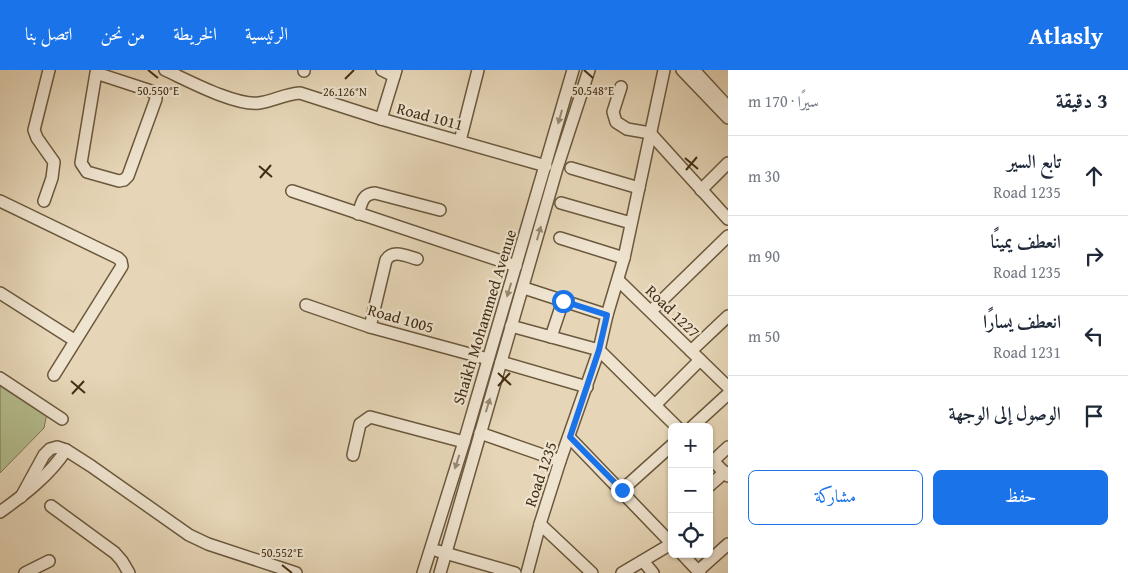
<!DOCTYPE html>
<html lang="ar">
<head>
<meta charset="utf-8">
<style>
  :root { --surface:#fff; --page:#f2f2f3; --text:#1f2937; --muted:#747a83; --line:#e0e1e3; --accent:#1a73e8 }
  body { margin:0; font-family:"Gentium Book Plus",Amiri,serif; background:var(--page); color:var(--text); direction:rtl }
  .controls { position:absolute; right:15px; bottom:15px; display:grid; overflow:hidden; border-radius:8px; box-shadow:0 1px 4px #0004 }
  .controls button { width:45px; height:45px; display:grid; place-items:center; padding:0; border:0; border-bottom:1px solid var(--line); background:var(--surface); color:var(--text); font:25px sans-serif }
  .stop { position:absolute; width:15px; height:15px; margin:-11px; border:4px solid #1a73e8; border-radius:50%; background:#fff }
  .stop.end { background:#1a73e8; border-color:#fff; box-shadow:0 1px 5px #0008 }
  .list { margin:0; padding:0; list-style:none }
  h2 { display:flex; justify-content:space-between; align-items:center; height:65px; margin:0; padding:0 20px; font-size:21px }
  h2 small { font-size:16px; font-weight:400; color:var(--muted) }
  .list li { display:grid; grid-template-columns:32px 1fr auto; gap:15px; align-items:center; box-sizing:border-box; height:80px; padding:0 20px; border-top:1px solid var(--line) }
  .list b { display:block; font-size:19px; white-space:nowrap }
  .list p { margin:0; font-size:16px; white-space:nowrap; color:var(--muted) }
  .list em { font-size:16px; font-style:normal; color:var(--muted) }
  .actions { display:flex; gap:10px; padding:15px 20px }
  .actions a { flex:1; padding:11px 0; border:1px solid var(--accent); border-radius:8px; text-align:center; font-size:18px; color:var(--accent) }
  .actions .main { background:var(--accent); color:#fff }
  .icon { flex:none; width:28px; height:28px; fill:none; stroke:currentColor; stroke-width:2; stroke-linecap:round; stroke-linejoin:round }
  .map { position:relative; flex:none; width:728px; height:503px; overflow:hidden; direction:ltr }
  header { display:flex; align-items:center; gap:30px; box-sizing:border-box; height:70px; padding:0 25px; background:var(--accent); color:#fff }
  header strong { font-size:24px }
  nav { display:flex; gap:28px; margin-inline-start:auto; font-size:18px }
  main { display:flex }
  aside { flex:1; background:var(--surface) }
  .map>svg:first-child { display:block }
  .green { fill:#b4be8f; stroke:#7b7652 }
  .lines { fill:none; stroke-linecap:round; stroke-linejoin:round }
  .minor-casing { stroke:#6b583d; stroke-width:14 }
  .minor { stroke:#efe4d0; stroke-width:11 }
  .oneway { fill:#988972 }
  .route { stroke:#1a73e8; stroke-width:6 }
  .ticks { fill:none; stroke:#422e14; stroke-width:2 }
  .labels { text-anchor:middle; stroke-width:4.5; stroke-linejoin:round; paint-order:stroke }
  .street-label { font-size:16px; fill:#422e14; stroke:#efe4d0 }
  .ticks-label { font-size:12px; text-anchor:middle; fill:#422e14; stroke:#efe4d0; stroke-width:4.5; stroke-linejoin:round; paint-order:stroke }
</style>
</head>
<body>
<header>
<strong>Atlasly</strong>
<nav><a>الرئيسية</a><a>الخريطة</a><a>من نحن</a><a>اتصل بنا</a></nav>
</header>
<main>
<aside>
<h2>3 دقيقة<small>سيرًا · 170 m</small></h2>
<ul class="list">
<li><svg class="icon" aria-label="ahead" viewBox="0 0 24 24"><path d="M12 20V5M6 11l6-6 6 6"/></svg><div><b>تابع السير</b><p>Road 1235</p></div><em>30 m</em></li>
<li><svg class="icon" aria-label="right" viewBox="0 0 24 24"><path d="M7 20v-9h11M14 6l5 5-5 5"/></svg><div><b>انعطف يمينًا</b><p>Road 1235</p></div><em>90 m</em></li>
<li><svg class="icon" aria-label="left" viewBox="0 0 24 24"><path d="M17 20v-9H6M10 6l-5 5 5 5"/></svg><div><b>انعطف يسارًا</b><p>Road 1231</p></div><em>50 m</em></li>
<li><svg class="icon" aria-label="arrive" viewBox="0 0 24 24"><path d="M6 21V4h12l-3 4 3 4H6"/></svg><div><b>الوصول إلى الوجهة</b></div></li>
</ul>
<div class="actions"><a class="main">حفظ</a><a>مشاركة</a></div>
</aside>
<div class="map">
<svg width="728" height="503" viewBox="0 0 728 503">
  <rect width="100%" height="100%" fill="#e6d6b7"/>
  <filter id="stains"><feTurbulence type="fractalNoise" baseFrequency=".004" numOctaves="4"/><feColorMatrix values="0 0 0 0 .2 0 0 0 0 .09 0 0 0 0 .02 0 0 0 .5 -.17"/></filter>
  <radialGradient id="worn" r=".72"><stop offset=".6" stop-color="#630" stop-opacity="0"/><stop offset="1" stop-color="#630" stop-opacity=".3"/></radialGradient>
  <path class="green" d="M0,314L47,343L44,358L0,403Z"/>
  <g class="lines">
    <defs>
      <g id="minor">
        <path d="M165,0C187,10 235,36 259,33C273,31 285,24 300,23L381,49L546,96"/>
        <path d="M304,0V1"/>
        <path d="M382,0L394,6"/>
        <path d="M682,0L728,48"/>
        <path d="M694,0L728,37"/>
        <path d="M96,3L151,21L156,25V29L128,106L124,110L119,111L87,102L81,93L96,3L97,0"/>
        <path d="M621,17L613,42L616,52L627,59L650,63L728,149"/>
        <path d="M381,49L396,0"/>
        <path d="M460,71L478,0"/>
        <path d="M571,98L639,118"/>
        <path d="M701,120L728,93"/>
        <path d="M292,121L516,196"/>
        <path d="M0,131L118,188L121,191L122,196L54,305"/>
        <path d="M44,131L52,108L54,92L37,68L34,60L49,0"/>
        <path d="M561,133L631,153"/>
        <path d="M358,144C362,133 362,124 375,123L440,140"/>
        <path d="M560,168L624,188"/>
        <path d="M618,210L728,317"/>
        <path d="M524,218L607,245"/>
        <path d="M0,223L74,270"/>
        <path d="M306,235L370,257L488,289"/>
        <path d="M651,241L728,166"/>
        <path d="M511,256L599,280L677,357"/>
        <path d="M370,257L386,190C393,179 406,186 417,189"/>
        <path d="M551,267L563,231"/>
        <path d="M691,281L728,246"/>
        <path d="M501,292L587,317"/>
        <path d="M0,308L62,349"/>
        <path d="M655,335L700,290"/>
        <path d="M692,357L728,324"/>
        <path d="M480,363L560,391"/>
        <path d="M569,367L672,474"/>
        <path d="M353,385L360,354L370,347L464,372"/>
        <path d="M709,387L728,406"/>
        <path d="M713,391L728,377"/>
        <path d="M709,416L725,402"/>
        <path d="M622,420L672,375"/>
        <path d="M21,427L44,385L50,379L57,377L66,380L91,396L189,465L208,474L296,503"/>
        <path d="M51,436L115,483L122,491L129,503"/>
        <path d="M0,442C24,425 50,405 66,380"/>
        <path d="M540,454L592,503"/>
        <path d="M438,481L515,503"/>
        <path d="M682,484L700,503"/>
        <path d="M643,491L653,503"/>
        <path d="M698,501L728,474"/>
        <path d="M25,503L49,491"/>
        <path d="M423,503L464,372L573,0"/>
        <path d="M440,503L557,98L589,0"/>
        <path d="M527,503L540,454L560,391L599,280L607,245L624,188L664,0"/>
        <path d="M622,503L671,474"/>
      </g>
    </defs>
    <use href="#minor" class="minor-casing"/>
    <use href="#minor" class="minor"/>
  </g>
  <defs><path id="oneway-solid" d="M-6-.8H1V-3.2L6.5 0L1 3.2V.8H-6Z" transform="scale(1.25)"/></defs>
  <g class="oneway">
    <use href="#oneway-solid" transform="translate(560 47) rotate(106)"/>
    <use href="#oneway-solid" transform="translate(539 163) rotate(-74)"/>
    <use href="#oneway-solid" transform="translate(509 220) rotate(107)"/>
    <use href="#oneway-solid" transform="translate(488 335) rotate(-73)"/>
    <use href="#oneway-solid" transform="translate(457 392) rotate(108)"/>
  </g>
  <g class="lines">
    <path class="route" d="M563,231L607,245L599,280L570,367L622,420"/>
  </g>
  <path class="ticks" d="M148,0L158,8M584,0L593,8M345,9L354,0M685,88L698,99M259,96L272,107M686,100L697,87M260,108L271,95M498,303L511,315M71,311L85,323M498,316L510,303M72,324L84,311M282,495L292,503"/>
  <g class="labels">
    <g class="street-label">
      <text transform="translate(430 46) rotate(15)" y="6">Road 1011</text>
      <text transform="translate(673 241) rotate(44)" y="6">Road 1227</text>
      <text transform="translate(484 247) rotate(-73)" y="6">Shaikh Mohammed Avenue</text>
      <text transform="translate(401 248) rotate(16)" y="6">Road 1005</text>
      <text transform="translate(540 404) rotate(-71)" y="6">Road 1235</text>
    </g>
  </g>
  <g class="ticks-label">
    <text x="158" y="25">50.550°E</text>
    <text x="593" y="25">50.548°E</text>
    <text x="345" y="26">26.126°N</text>
    <text x="282" y="487">50.552°E</text>
  </g>
  <rect width="100%" height="100%" filter="url(#stains)"/>
  <rect width="100%" height="100%" fill="url(#worn)"/>
</svg>
<div class="controls">
<button>+</button>
<button>−</button>
<button><svg class="icon" aria-label="locate" viewBox="0 0 24 24"><circle cx="12" cy="12" r="6"/><path d="M12 2v4M12 18v4M2 12h4M18 12h4"/></svg></button>
</div>
<div class="stop" style="left:563px;top:231px"></div>
<div class="stop end" style="left:622px;top:420px"></div>
</div>
</main>
</body>
</html>
